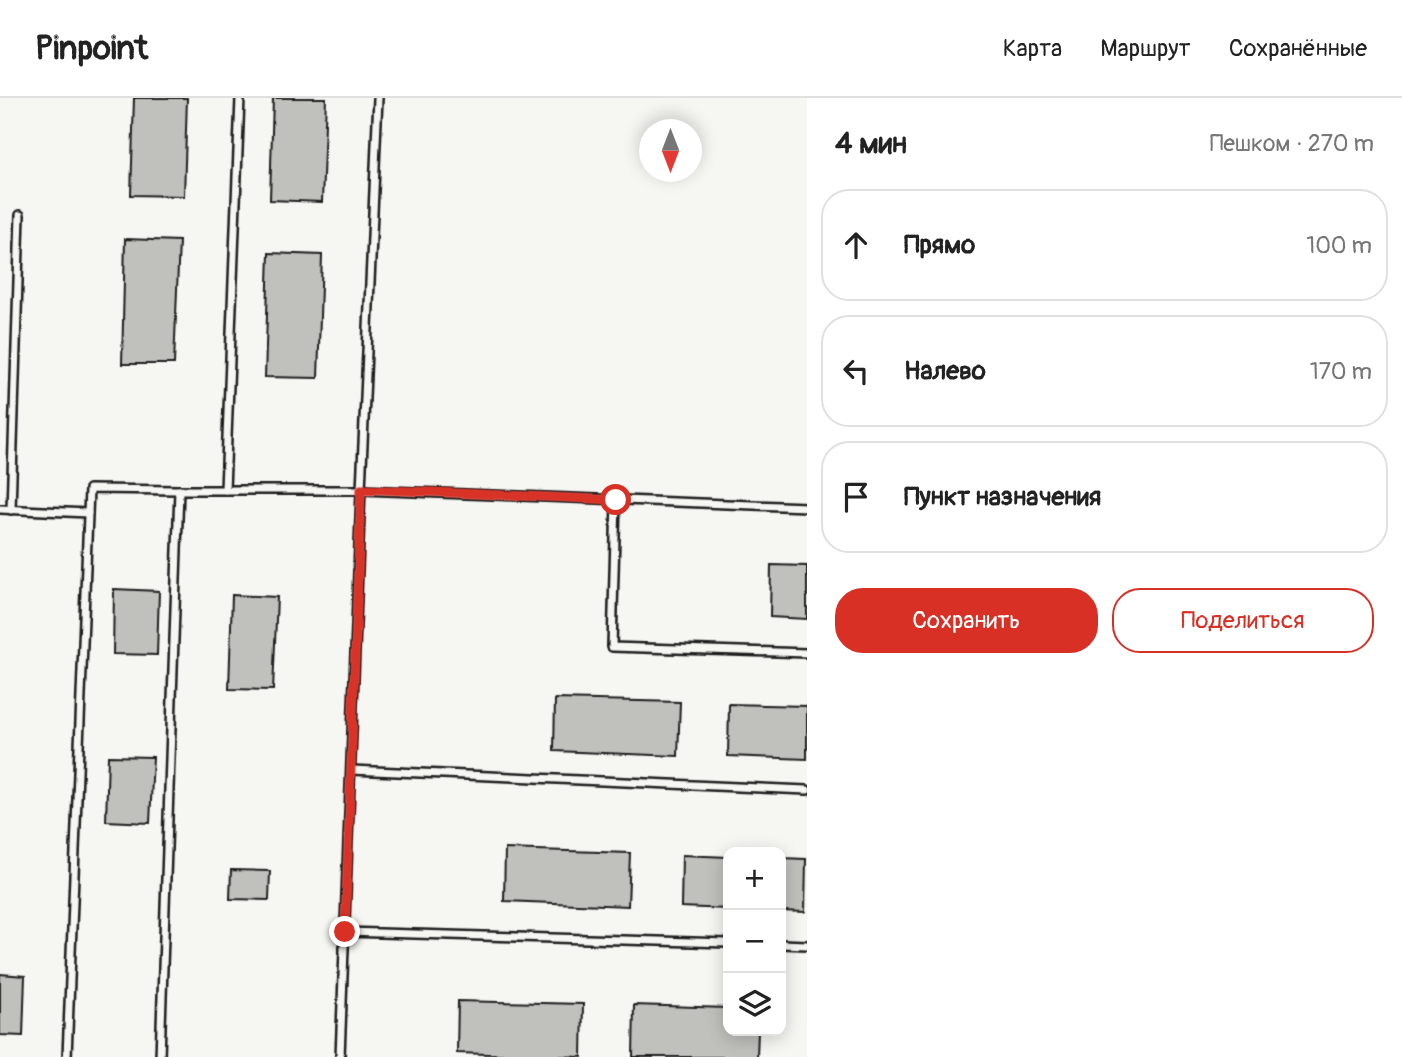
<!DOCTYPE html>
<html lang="ru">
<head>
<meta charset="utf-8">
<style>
  :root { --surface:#fff; --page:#f2f2f2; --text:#222; --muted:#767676; --line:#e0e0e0; --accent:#d93025 }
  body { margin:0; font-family:Pangolin,sans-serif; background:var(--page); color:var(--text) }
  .controls { position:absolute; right:21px; bottom:21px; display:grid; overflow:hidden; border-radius:14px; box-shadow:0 4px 18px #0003 }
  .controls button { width:63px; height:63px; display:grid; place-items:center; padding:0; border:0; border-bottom:2px solid var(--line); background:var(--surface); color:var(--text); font:35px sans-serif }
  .compass { position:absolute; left:639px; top:21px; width:63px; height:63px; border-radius:50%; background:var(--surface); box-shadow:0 4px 18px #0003; rotate:180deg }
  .stop { position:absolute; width:21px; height:21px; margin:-16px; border:5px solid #d93025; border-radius:50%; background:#fff }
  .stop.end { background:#d93025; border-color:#fff; box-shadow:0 2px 7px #0008 }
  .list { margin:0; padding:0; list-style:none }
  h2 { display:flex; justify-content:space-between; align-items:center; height:91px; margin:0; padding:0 28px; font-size:30px }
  h2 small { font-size:23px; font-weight:400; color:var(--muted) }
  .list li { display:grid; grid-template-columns:46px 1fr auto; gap:21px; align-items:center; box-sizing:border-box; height:112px; margin:0 14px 14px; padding:0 14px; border:2px solid var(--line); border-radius:28px }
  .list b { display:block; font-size:26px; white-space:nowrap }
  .list em { font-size:23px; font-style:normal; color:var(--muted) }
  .actions { display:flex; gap:14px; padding:21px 28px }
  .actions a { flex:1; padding:16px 0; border:2px solid var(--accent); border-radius:28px; text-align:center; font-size:24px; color:var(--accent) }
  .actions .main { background:var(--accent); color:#fff }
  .icon { flex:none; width:38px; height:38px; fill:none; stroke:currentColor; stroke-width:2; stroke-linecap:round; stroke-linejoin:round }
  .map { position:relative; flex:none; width:807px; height:959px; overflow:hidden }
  header { display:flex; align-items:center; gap:42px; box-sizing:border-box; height:98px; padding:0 35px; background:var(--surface); border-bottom:2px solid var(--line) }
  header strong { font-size:33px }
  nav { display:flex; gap:38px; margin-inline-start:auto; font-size:24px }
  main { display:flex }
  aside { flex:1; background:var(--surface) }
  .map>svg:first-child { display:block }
  .building { fill:#c0c0bd; stroke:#1c1c1c; stroke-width:2 }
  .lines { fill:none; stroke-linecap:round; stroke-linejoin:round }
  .lane-casing { stroke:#1c1c1c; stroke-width:12 }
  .lane { stroke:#f6f6f2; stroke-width:7 }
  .route { stroke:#d93025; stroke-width:9 }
</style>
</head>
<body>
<header>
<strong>Pinpoint</strong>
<nav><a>Карта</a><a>Маршрут</a><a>Сохранённые</a></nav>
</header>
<main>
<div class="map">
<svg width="807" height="959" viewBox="0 0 807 959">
  <rect width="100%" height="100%" fill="#f6f6f2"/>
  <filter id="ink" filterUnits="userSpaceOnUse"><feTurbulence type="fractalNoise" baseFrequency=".0143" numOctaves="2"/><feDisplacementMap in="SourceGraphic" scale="14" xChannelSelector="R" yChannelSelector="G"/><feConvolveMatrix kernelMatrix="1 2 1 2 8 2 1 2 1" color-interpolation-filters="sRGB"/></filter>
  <g filter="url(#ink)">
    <g class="building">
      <path d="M134,0H187L184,98L131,97Z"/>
      <path d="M273,0H326L322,104L270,102Z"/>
      <path d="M125,141L179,143L174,266H122Z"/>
      <path d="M269,155L322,157L318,280L265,279Z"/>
      <path d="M771,467L807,468V521L770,519Z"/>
      <path d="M114,491L159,493L157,557L113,556Z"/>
      <path d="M232,497L277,499L273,592L229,591Z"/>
      <path d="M555,601L680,604L678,658L554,653Z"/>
      <path d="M729,606L807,608V661L728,658Z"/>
      <path d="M108,658L153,659L150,725L106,723Z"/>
      <path d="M505,751L630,755L628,808L504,803Z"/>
      <path d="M682,757L728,759V811L681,809Z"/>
      <path d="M781,760L806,761L805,814L781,813Z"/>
      <path d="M231,772L270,773L269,802L230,801Z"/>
      <path d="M0,876L25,878L23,938L0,937Z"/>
      <path d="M458,903L583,906L582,959L457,955Z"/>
      <path d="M634,907L728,910V933H758L757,959H633Z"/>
    </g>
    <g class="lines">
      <defs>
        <g id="lane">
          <path d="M179,392H361L378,0"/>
          <path d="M225,392L240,0"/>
          <path d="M616,402L612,549L807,555"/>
          <path d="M0,411L88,415"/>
          <path d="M11,412L20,117"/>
          <path d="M351,672L807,692"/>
          <path d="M345,834L728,845"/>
          <path d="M781,846L807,847"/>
          <path d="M67,959L89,391L179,392L160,959"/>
          <path d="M340,959L361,392L807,409"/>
        </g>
      </defs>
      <use href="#lane" class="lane-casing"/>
      <use href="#lane" class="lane"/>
    </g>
  </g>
  <g class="lines" filter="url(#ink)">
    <path class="route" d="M345,834L361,391L616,402"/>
  </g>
</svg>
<div class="controls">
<button>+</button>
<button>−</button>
<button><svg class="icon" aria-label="layers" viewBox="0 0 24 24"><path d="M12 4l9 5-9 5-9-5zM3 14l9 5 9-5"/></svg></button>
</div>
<svg class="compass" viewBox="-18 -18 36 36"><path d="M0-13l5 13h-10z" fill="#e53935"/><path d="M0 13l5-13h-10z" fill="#767676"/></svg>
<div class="stop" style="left:616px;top:402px"></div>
<div class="stop end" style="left:345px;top:834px"></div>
</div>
<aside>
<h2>4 мин<small>Пешком · 270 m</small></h2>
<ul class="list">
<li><svg class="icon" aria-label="ahead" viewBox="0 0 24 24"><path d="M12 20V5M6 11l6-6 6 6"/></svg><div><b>Прямо</b></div><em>100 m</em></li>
<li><svg class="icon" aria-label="left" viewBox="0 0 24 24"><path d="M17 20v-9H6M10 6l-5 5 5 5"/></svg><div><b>Налево</b></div><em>170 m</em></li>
<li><svg class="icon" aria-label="arrive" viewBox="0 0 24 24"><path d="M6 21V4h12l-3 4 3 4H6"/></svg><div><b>Пункт назначения</b></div></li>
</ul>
<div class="actions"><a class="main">Сохранить</a><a>Поделиться</a></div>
</aside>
</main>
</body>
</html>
